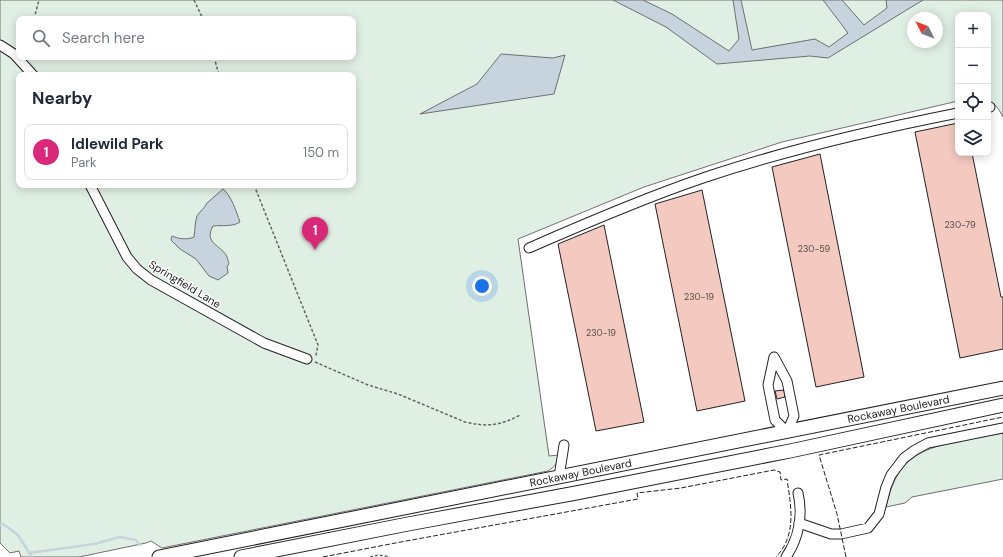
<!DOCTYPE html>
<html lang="en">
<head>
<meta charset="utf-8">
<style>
  :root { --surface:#fff; --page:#f6f6f7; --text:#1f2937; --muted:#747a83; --line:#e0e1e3; --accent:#db2777 }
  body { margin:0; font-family:"DM Sans",sans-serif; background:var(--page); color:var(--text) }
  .controls { position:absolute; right:12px; top:12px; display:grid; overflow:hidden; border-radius:8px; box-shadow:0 2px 10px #0003 }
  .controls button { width:36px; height:36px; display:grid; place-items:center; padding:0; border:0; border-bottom:1px solid var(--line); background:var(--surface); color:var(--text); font:20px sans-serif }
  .compass { position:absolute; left:907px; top:12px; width:36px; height:36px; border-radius:50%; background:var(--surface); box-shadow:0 2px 10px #0003; rotate:312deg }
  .you { position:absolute; left:482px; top:286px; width:14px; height:14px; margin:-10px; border:3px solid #fff; border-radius:50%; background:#1a73e8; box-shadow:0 0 0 6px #1a73e833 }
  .badge { display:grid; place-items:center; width:26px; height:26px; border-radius:50%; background:var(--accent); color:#fff; font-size:13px; font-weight:700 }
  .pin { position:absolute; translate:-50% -33px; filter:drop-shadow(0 1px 2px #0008) }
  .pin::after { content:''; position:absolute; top:21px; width:14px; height:12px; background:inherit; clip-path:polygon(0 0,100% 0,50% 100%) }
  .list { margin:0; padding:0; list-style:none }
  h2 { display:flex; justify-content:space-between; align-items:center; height:52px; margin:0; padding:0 16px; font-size:17px }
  h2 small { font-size:13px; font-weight:400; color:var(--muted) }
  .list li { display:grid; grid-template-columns:26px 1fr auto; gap:12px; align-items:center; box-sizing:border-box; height:56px; margin:0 8px 8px; padding:0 8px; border:1px solid var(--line); border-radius:8px }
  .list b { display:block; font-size:15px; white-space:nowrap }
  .list p { margin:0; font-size:13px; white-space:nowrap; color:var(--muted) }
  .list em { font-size:13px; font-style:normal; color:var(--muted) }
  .icon { flex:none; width:22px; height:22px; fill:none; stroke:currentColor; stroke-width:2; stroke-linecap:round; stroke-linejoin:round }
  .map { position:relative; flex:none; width:1003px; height:557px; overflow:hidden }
  .search { position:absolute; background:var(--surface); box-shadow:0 2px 10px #0003; left:16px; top:16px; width:340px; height:44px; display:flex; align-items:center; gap:10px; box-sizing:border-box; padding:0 14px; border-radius:8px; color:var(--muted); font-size:15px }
  .panel { position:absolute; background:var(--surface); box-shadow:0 2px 10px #0003; left:16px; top:72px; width:340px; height:116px; border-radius:8px }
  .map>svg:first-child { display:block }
  .green { fill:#e0efe3; stroke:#6f6f6f; fill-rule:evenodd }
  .water { fill:#c7d3dd; stroke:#6f6f6f }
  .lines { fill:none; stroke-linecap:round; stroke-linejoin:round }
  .stream { stroke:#c7d3dd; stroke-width:2.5 }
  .building { fill:#f3c9c0; stroke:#222 }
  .minor-casing { stroke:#222; stroke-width:11 }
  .highway-casing { stroke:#222; stroke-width:15 }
  .path { stroke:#646464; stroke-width:1.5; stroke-dasharray:3 2; stroke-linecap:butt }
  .minor { stroke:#fff; stroke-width:9 }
  .highway { stroke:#fff; stroke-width:13 }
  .fence { stroke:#222; stroke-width:1; stroke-dasharray:5 2; stroke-linecap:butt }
  .labels { text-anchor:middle; stroke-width:3; stroke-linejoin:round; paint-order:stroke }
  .number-label { font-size:9px; fill:#564c4a }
  .street-label { font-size:11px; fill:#222; stroke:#fff }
</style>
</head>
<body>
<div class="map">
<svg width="1003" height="557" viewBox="0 0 1003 557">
  <rect width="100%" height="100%" fill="#fff"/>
  <g class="green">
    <path d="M0,0H1003V117C999,110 997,104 988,102V15H958V101L782,142L644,187L518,239L549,456L559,455C559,463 554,467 548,471L162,548L151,541L146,543L79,557H21L19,551L10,553L0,543ZM913,18H937V42H913ZM19,19H353V57H19ZM19,75H353V185H19Z"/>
    <path d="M1003,433V479L912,497L905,503L886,507C889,493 894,478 903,467C923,442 973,439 1003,433Z"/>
  </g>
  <g class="water">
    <path d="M613,0H643L672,14L729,51L739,39L733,0H741L752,50L815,39L829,47L848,33L823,0H842L864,25L887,8L886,0H923L828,58L810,56L717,64L666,27Z"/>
    <path d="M501,54L553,58L565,55L554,94L420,114L477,84Z"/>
    <path d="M223,189C232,197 236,211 240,222C233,227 222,225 213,226C203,244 222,245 227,257C228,259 228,261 229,264L227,266L228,273L218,280L209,276L196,259L180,249L171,240L172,236C179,239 187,240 194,237C195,230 195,222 197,216C200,211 205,208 207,203Z"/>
  </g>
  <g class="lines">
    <g class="stream">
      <path d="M0,525L3,524L18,535L32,557"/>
      <path d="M29,553L94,544L120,537L136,540L140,545"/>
    </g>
  </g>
  <g class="building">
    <path d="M958,123V153H972L1001,297H1003V349L960,358L915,132Z"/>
    <path d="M820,154L864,377L816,387L772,167Z"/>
    <path d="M702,190L745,401L697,411L655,204Z"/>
    <path d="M604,225L644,422L596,431L558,244Z"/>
    <path d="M784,390L785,397L777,399L775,391Z"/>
  </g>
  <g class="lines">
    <defs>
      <g id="minor">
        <path d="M0,45L14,54L33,75"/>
        <path d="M988,107H990"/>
        <path d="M90,185L127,257L137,269L151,280L264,343L307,359"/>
        <path d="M529,248C586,223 644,198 703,178C786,150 872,130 958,113"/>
        <path d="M774,357L787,381L794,416L787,432L775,420L768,385Z"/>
        <path d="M559,477L564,445"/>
        <path d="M799,523L831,534H841L868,528L879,514L886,487L891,475L904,458L915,450L928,443L1003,428"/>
        <path d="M786,557C799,538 803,515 798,493"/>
      </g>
      <g id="highway">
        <path id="s1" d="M159,557L1003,388"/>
        <path d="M241,557L408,524L576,493L790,451L1003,405"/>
      </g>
    </defs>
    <use href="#minor" class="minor-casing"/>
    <use href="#highway" class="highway-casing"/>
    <g class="path">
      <path d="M194,0L203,19"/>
      <path d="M34,19L39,0"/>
      <path d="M214,57L219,75"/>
      <path d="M254,185L318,345L316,355L314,356"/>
      <path d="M315,362L368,385L398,394L465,422C487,427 500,426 520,415"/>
      <path d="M370,557L379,555L390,557"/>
    </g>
    <use href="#minor" class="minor"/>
    <use href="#highway" class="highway"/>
    <g class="fence">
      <path d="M323,557L406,541L638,499L637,493L681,488L774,470L780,472L781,480L787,479C791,506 797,535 776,557"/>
      <path d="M846,557L837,514L819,455L1003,417"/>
    </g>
  </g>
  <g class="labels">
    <g class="number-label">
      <text x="960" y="228">230-79</text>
      <text x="814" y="252">230-59</text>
      <text x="699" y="300">230-19</text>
      <text x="601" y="336">230-19</text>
    </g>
    <g class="street-label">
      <text transform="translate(185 284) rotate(31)" y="4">Springfield Lane</text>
      <text dy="4" stroke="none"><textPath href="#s1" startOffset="754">Rockaway Boulevard</textPath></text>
      <text dy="4" stroke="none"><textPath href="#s1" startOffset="430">Rockaway Boulevard</textPath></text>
    </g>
  </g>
</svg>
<div class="controls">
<button>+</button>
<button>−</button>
<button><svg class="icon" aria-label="locate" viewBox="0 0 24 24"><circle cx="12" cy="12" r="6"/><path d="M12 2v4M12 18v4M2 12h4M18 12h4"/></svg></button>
<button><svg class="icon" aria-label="layers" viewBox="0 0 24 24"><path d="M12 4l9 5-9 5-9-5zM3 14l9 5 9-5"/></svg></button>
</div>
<svg class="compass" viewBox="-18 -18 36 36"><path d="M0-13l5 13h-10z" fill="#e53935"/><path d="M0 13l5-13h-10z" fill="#747a83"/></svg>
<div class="you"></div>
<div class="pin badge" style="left:315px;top:250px">1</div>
<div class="search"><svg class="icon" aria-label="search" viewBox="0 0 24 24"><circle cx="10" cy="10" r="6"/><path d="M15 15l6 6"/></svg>Search here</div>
<section class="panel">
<h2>Nearby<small></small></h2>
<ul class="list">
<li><span class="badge">1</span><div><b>Idlewild Park</b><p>Park</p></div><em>150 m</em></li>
</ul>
</section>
</div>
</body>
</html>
